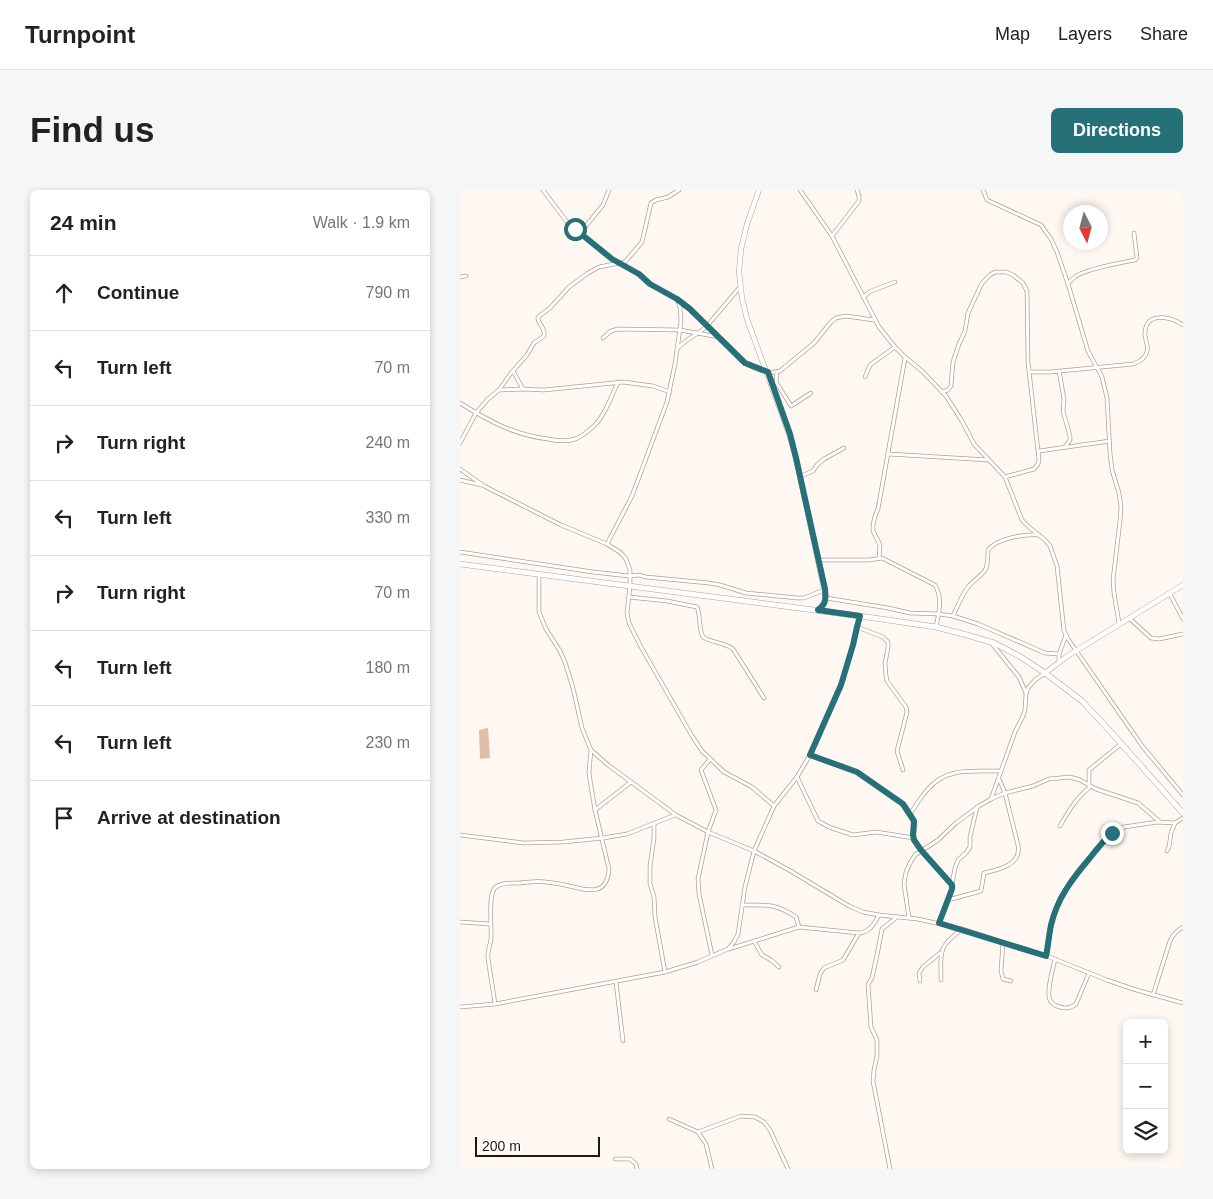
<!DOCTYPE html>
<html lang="en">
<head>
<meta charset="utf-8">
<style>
  :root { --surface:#fff; --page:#f6f6f6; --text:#222; --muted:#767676; --line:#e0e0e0; --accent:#267077 }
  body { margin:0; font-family:Arial,sans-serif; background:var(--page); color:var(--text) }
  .controls { position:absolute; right:15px; bottom:15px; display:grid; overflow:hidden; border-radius:8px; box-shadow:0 2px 8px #0003 }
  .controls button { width:45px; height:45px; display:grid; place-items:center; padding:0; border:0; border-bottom:1px solid var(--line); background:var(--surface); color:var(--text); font:25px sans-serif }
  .compass { position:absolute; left:603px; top:15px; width:45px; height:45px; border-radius:50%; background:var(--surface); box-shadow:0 2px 8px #0003; rotate:174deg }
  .scale { position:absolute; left:15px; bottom:12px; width:125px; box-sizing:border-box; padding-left:5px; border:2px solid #1e1713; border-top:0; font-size:14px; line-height:18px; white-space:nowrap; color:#1e1713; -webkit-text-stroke:4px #fff; paint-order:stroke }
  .stop { position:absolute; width:15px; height:15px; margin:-11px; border:4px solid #267077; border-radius:50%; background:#fff }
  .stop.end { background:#267077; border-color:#fff; box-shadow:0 1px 5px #0008 }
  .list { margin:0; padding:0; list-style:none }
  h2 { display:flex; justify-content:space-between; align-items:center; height:65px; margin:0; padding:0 20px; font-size:21px }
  h2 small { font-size:16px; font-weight:400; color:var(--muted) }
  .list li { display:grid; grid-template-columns:32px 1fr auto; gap:15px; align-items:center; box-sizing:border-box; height:75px; padding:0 20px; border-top:1px solid var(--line) }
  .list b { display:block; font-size:19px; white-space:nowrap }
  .list em { font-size:16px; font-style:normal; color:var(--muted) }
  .icon { flex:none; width:28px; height:28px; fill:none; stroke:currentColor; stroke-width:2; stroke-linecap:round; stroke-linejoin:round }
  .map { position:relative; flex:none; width:723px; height:979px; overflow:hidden; border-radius:8px }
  header { display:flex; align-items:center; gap:30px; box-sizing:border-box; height:70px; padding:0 25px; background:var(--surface); border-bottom:1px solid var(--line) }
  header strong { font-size:24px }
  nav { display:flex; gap:28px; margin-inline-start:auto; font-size:18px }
  .intro { display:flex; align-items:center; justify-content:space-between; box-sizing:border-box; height:120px; padding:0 30px }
  h1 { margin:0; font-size:35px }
  .button { padding:12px 22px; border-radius:8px; background:var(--accent); color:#fff; font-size:18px; font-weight:700 }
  main { display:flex; gap:30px; padding:0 30px }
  aside { flex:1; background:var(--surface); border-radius:8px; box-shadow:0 2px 8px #0003 }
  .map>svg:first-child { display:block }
  .green { fill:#debea9 }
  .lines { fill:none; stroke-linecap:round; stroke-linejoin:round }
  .minor-casing { stroke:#b2a095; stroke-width:4.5 }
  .tertiary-casing { stroke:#b2a095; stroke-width:5.5 }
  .primary-casing { stroke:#b2a095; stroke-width:6 }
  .minor { stroke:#fff; stroke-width:3 }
  .tertiary { stroke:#fff; stroke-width:4.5 }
  .primary { stroke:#fff; stroke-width:5 }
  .route { stroke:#267077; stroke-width:6 }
</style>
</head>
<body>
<header>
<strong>Turnpoint</strong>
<nav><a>Map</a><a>Layers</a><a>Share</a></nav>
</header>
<div class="intro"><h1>Find us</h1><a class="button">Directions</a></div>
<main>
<aside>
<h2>24 min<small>Walk · 1.9 km</small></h2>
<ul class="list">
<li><svg class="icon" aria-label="ahead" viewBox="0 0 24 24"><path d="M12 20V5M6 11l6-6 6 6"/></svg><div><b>Continue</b></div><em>790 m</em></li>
<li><svg class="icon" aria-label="left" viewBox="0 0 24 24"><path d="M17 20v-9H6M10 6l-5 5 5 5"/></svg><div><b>Turn left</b></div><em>70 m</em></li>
<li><svg class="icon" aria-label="right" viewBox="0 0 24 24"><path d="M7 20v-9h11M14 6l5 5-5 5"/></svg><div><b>Turn right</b></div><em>240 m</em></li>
<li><svg class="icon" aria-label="left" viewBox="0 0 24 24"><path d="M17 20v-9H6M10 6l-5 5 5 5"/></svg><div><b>Turn left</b></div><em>330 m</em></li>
<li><svg class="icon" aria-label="right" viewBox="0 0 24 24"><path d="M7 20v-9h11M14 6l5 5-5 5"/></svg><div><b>Turn right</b></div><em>70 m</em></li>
<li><svg class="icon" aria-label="left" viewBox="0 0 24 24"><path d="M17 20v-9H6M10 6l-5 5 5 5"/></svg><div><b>Turn left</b></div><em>180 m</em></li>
<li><svg class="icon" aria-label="left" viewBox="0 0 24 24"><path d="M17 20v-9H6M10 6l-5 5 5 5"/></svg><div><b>Turn left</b></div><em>230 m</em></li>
<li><svg class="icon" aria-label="arrive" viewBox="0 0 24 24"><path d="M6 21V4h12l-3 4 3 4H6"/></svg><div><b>Arrive at destination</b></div></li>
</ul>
</aside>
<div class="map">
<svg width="723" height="979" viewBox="0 0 723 979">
  <rect width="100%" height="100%" fill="#fff7f2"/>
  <path class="green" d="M28,538L30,568L20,569L19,540Z"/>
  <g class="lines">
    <defs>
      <g id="minor">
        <path d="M83,0L107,32L152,69L179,84L190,94L217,109L230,119L285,173C295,179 308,185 320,181L354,153L371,132L376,128L386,126L414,130"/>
        <path d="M340,0L372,46L419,137L435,157L445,167L462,181L486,206L502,231L514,254L545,287L562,330L570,338L585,350L590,356L597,376L604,441L608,449L669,537L683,557L723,605"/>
        <path d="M523,0L527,10L581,35L591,49L597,62L608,94L628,161L642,187L647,208L650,263L652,280L659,303L661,317L660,331L653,390L654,403L659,433"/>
        <path d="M120,43L143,15L149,0"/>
        <path d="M372,46L399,11V6L397,0"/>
        <path d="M0,87L6,86"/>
        <path d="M608,94C610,91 613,88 616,86C629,78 660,73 675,70L677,68L674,43"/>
        <path d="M403,107L411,101L435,92"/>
        <path d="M143,148L151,141L158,139L220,140L259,147"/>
        <path d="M217,159C225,149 238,145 247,136L280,97"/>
        <path d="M53,181L63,199"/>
        <path d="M599,181L604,209L603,221L610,246V250L605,257"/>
        <path d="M317,182L316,192L331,216L351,203"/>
        <path d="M570,182H590L673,174C679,172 686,168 687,161C689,155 684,149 685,142C687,121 711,127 723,135"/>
        <path d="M405,187L410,175L435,157"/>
        <path d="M39,200L51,183L67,165L74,153L84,146C86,137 77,134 78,127L90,118L109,97L128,83L139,77L165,72L182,52L191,13L196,10L208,7L219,0"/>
        <path d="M482,202L488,200L491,196L493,172L499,154L505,141L508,123L522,93L530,85L535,82H546L553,85L563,93L567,101L568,172L579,270L578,274L574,279L545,287"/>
        <path d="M0,213C29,231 54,245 88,249C97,251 106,252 115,249C122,247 128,241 134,236C145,225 151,207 158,192"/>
        <path d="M0,253L16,223L28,209L39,200L63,199L84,200L163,192L193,196L210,202"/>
        <path d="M579,261L650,251"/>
        <path d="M428,264L529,270"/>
        <path d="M0,279L24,296L101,335L147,354L161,363L166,369L170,380V396L167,423L169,433L181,457L232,546L242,561L264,582L292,597L314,616"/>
        <path d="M341,286L353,281L357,275L364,269L384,258"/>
        <path d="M0,290L21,295"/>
        <path d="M147,354L172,306L207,212L215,174L221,131L220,117L217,109"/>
        <path d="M0,362L133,382L169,386L179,385L186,387L249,393L260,395L286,403L337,408H344L364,400"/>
        <path d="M419,368L420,355L413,341V335L415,326L418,319L445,168"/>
        <path d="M359,370H409L422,368L475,395C483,409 479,422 476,437"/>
        <path d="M79,384V422L86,439L100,461L105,472L113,498L122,538L131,560L148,575L216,625L248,642L294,661L329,680L389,716L403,722L419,725L458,729L502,739L587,766L647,790L673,799L723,813"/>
        <path d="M710,404L723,429"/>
        <path d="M169,407L207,411L237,417C241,426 238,437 243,447C252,453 264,452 273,459L304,508"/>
        <path d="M366,408L428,418L450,423L479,424L493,426L518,434L585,463L599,464"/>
        <path d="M493,426C497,417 502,405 508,397C523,380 528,387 528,360C537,348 565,344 579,345"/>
        <path d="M669,428L691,448L699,449L723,444"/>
        <path d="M397,437L423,447L428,452V458L425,473L426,486L427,491L446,517L447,522L437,561L443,580"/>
        <path d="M533,455L559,487L566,503"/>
        <path d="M599,472V464L606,445"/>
        <path d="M350,565L397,582L440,612C446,616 454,627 455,635C455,640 452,645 455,650C463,668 482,679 492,695V699L479,733"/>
        <path d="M250,569L241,580L256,620L248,642L238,689L239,704L252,765"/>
        <path d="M337,587L358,631L369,637L393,645L416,642L454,648"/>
        <path d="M531,609L555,542L563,526L565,520L566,504L568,498L575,490L585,483"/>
        <path d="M135,620L171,592"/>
        <path d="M450,624C456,616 461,606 468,599C488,576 514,582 541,581"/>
        <path d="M194,633V648L190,676V694L194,707L195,727L205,782"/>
        <path d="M600,636C608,622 616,608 629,598V580L661,554"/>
        <path d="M0,645L64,653L103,652L143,648L167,644L215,625"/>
        <path d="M707,661L709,657L711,643L715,633"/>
        <path d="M492,694L495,678L498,670L506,663L510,657V647L517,617"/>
        <path d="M488,710L521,701L524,683C538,680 562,675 558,655L545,603L539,589"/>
        <path d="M282,715C306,715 315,713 336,727L339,737"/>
        <path d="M449,728L444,694L446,682L450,673L455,665L478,650L496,633L519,616L531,609L545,603L573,596L589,589L610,587L620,590L636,599L678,613L700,632"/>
        <path d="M0,732L30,734"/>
        <path d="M294,751L302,765L311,770L319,777"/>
        <path d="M543,752L541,781L543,789L551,791"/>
        <path d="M269,759L339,737L399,743C410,742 414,734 419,725"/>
        <path d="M587,766L591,734L600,708L608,696L618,682L649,646L657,640L664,637L697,632L715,633L723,628"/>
        <path d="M595,769C593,779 586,802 590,810C592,814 596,816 600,817C606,819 611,818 616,814L629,783"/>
        <path d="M481,790C481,762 477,758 501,740"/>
        <path d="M460,791L459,783L463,777L480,763"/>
        <path d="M156,792L163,851"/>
        <path d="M356,800L360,784L364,778L383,770L399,743"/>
        <path d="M693,805L710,751C713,744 717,741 723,737"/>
        <path d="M35,814C33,799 30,783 28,768C27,762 30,756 31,749C32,738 28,709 34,699C38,693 49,693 56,693C66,693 76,690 86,692C94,693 102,694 109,696C129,701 147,706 149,679L135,620L130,590L129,582L131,560"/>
        <path d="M0,817L35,814L205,782L238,772L268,759L274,752L278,744L285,697L294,661L314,616L337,587L350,565L381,495L393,455L397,437L400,426"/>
        <path d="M209,929L238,942L281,926L295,927L304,932L310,940L328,979"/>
        <path d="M238,942L246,954L252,979"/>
        <path d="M155,969H170L176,974L177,979"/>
        <path d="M430,979L413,891L414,880L417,866V850L411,837L408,794L412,788L417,765L422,739L437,727"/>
      </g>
      <g id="tertiary">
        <path d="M299,0L287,34L281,59L279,82L282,108L287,129L329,244L336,268L366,408L364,414L358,420"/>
        <path d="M585,483L606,467L723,395"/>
      </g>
      <path id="primary" d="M0,374L400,426L476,437L507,445L534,453L561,467L585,483L622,511L650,541L723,623"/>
    </defs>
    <use href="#minor" class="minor-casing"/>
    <use href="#tertiary" class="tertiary-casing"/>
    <use href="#primary" class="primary-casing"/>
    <use href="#minor" class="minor"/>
    <use href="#tertiary" class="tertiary"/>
    <use href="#primary" class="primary"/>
  </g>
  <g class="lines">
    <path class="route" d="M115,39L152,69L179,84L190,94L217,109L230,119L285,173L308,182L330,244L336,268L365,399C366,409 366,414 358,420L400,426L397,437L393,455L381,495L350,565L397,582L443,614L454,631L453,645L454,650L461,660L492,695V699L479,733L586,766C588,756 589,745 591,735C597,709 612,689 629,669C636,660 644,650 652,643"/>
  </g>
</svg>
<div class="controls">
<button>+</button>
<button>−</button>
<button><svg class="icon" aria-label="layers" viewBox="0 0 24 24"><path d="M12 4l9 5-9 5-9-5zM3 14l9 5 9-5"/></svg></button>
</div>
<svg class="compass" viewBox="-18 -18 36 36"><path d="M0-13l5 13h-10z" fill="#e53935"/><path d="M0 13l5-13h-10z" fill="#767676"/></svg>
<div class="scale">200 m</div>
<div class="stop" style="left:115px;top:39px"></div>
<div class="stop end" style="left:652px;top:643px"></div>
</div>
</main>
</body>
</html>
